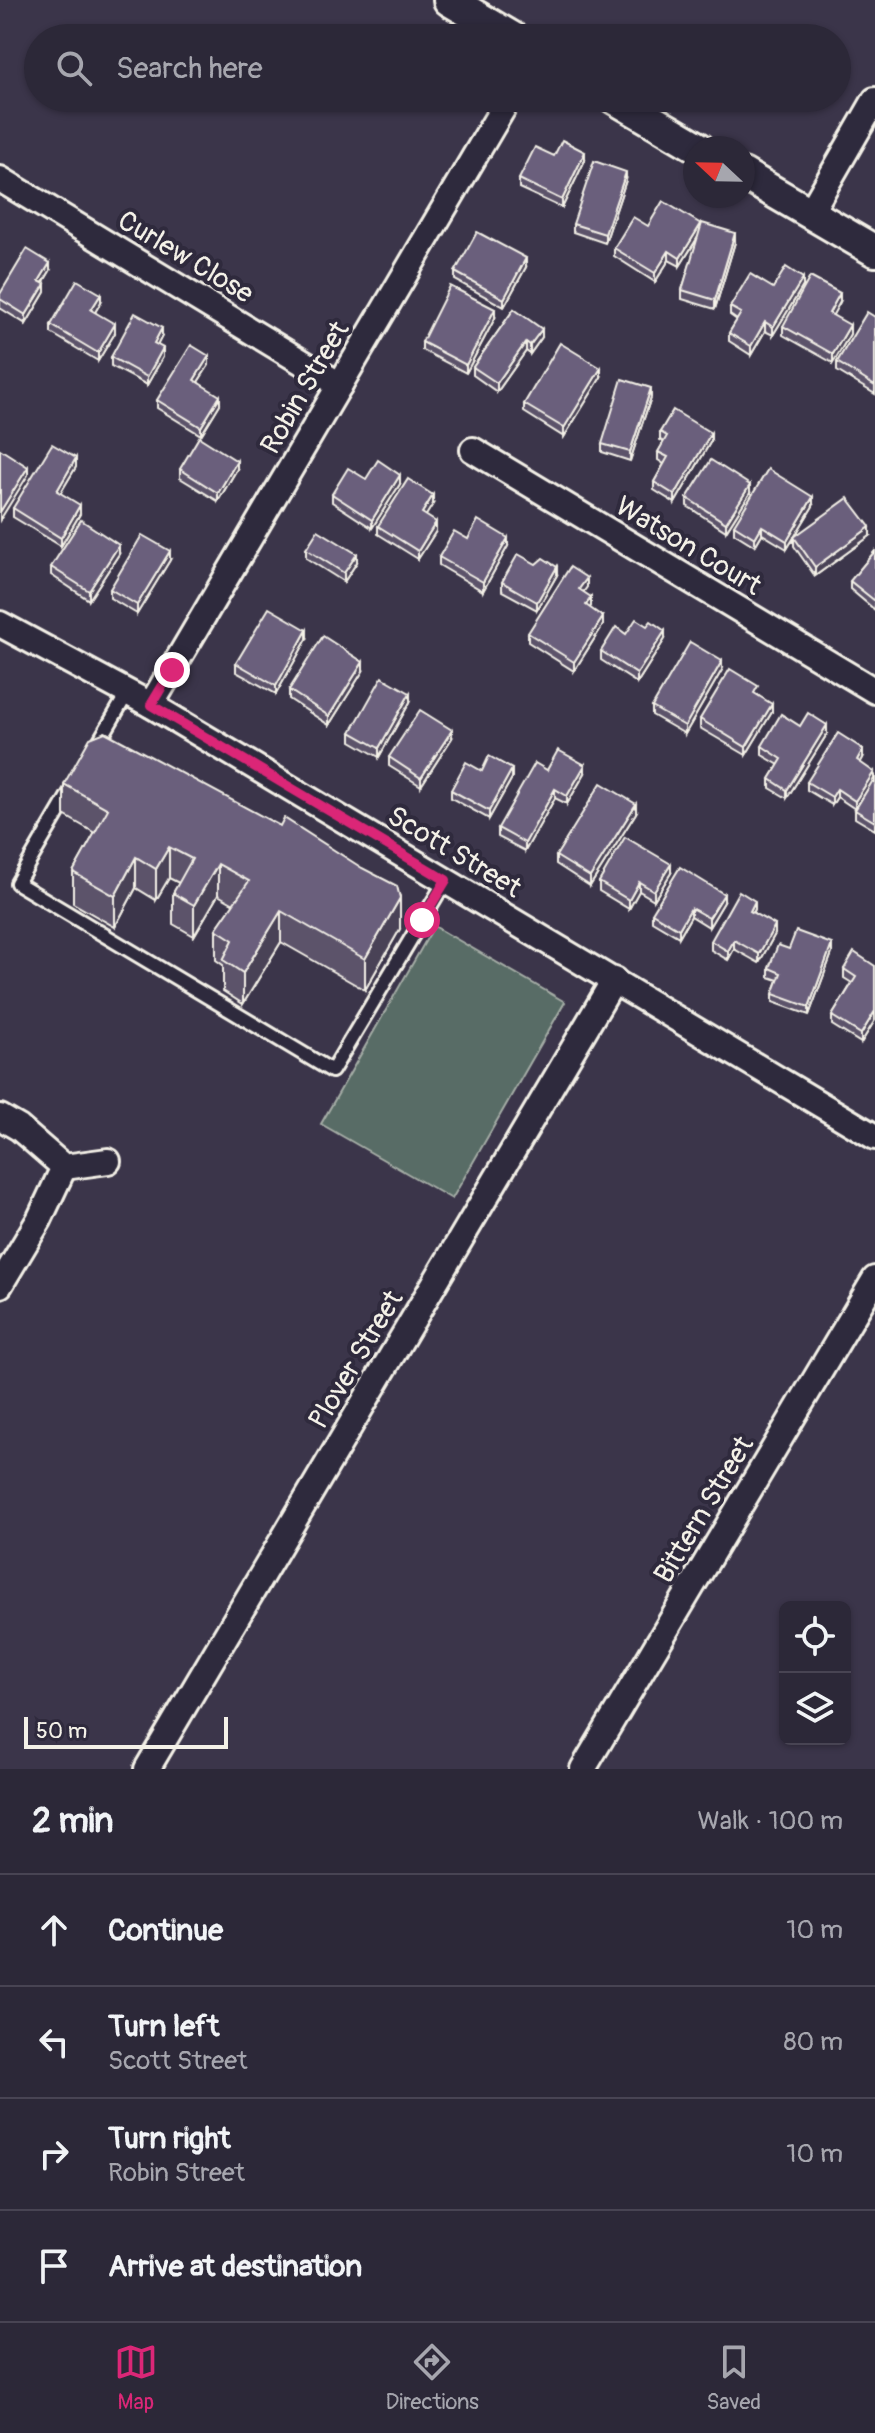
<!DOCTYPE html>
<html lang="en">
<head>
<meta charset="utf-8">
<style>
  :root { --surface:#2c2838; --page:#343040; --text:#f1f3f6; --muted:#a6a6ae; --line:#484453; --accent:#db2777 }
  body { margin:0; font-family:Pangolin,sans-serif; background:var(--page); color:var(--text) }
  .controls { position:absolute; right:24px; bottom:24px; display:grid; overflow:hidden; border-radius:12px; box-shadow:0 2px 6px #0004 }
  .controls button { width:72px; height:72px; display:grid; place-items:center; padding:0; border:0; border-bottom:2px solid var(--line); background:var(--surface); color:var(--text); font:40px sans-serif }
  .compass { position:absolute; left:683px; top:136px; width:72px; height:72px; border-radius:50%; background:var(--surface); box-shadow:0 2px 6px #0004; rotate:292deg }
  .scale { position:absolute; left:24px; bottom:20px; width:204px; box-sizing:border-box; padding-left:8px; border:4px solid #f4f1e8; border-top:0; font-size:22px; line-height:28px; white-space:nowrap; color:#f4f1e8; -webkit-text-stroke:6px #2f2a3d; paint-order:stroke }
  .stop { position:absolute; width:24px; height:24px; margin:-18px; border:6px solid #db2777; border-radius:50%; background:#fff }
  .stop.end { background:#db2777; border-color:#fff; box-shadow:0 2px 8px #0008 }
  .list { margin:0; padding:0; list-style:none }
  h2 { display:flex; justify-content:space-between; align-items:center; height:104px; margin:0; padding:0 32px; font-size:34px }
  h2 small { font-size:26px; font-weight:400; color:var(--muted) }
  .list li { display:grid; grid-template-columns:52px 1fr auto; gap:24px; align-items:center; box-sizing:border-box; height:112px; padding:0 32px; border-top:2px solid var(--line) }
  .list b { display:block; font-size:30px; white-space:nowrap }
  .list p { margin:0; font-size:26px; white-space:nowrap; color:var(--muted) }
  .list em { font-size:26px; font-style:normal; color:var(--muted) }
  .icon { flex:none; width:44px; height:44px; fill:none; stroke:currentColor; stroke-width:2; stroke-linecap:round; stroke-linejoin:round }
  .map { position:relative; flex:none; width:875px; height:1769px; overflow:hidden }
  .search { position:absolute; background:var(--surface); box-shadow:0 2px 6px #0004; left:24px; right:24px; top:24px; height:88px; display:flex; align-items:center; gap:20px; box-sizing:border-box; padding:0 28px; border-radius:44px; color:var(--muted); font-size:30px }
  .sheet { height:552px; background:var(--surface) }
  nav { display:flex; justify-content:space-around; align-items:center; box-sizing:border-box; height:112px; border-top:2px solid var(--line); background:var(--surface); font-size:22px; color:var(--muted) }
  nav a { display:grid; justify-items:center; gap:4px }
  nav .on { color:var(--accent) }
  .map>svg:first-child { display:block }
  .green { fill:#596c66; stroke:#a6aea7; stroke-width:2 }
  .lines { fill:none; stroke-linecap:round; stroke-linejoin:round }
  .service-casing { stroke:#f4f1e8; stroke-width:18 }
  .minor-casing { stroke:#f4f1e8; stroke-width:30 }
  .tertiary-casing { stroke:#f4f1e8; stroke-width:36 }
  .service { stroke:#2f2a3d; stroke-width:12 }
  .minor { stroke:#2f2a3d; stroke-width:24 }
  .tertiary { stroke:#2f2a3d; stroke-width:30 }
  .wall { fill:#5b526b; stroke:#f4f1e8; stroke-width:2 }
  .shaded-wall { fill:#4a4257; stroke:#f4f1e8; stroke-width:2 }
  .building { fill:#6a5f7c; stroke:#f4f1e8; stroke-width:2 }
  .route { stroke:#db2777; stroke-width:10 }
  .labels { text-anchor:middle; stroke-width:8; stroke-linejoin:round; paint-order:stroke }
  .street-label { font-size:28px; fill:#f4f1e8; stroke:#2f2a3d }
</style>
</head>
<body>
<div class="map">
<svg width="875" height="1769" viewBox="0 0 875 1769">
  <rect width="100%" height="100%" fill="#3b354a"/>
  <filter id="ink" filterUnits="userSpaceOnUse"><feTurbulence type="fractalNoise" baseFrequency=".0125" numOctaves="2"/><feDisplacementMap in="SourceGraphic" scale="16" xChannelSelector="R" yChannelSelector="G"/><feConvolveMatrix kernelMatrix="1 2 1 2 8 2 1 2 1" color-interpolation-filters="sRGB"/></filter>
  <g filter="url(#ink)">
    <path class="green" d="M434,926L565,1002L452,1199L321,1124Z"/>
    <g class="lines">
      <defs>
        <g id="service">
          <path d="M97,745L128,692"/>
          <path d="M72,789L17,883L332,1071L446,880"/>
        </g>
        <g id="minor">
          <path d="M0,179L340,385"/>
          <path d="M810,213L875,100"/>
          <path d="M473,450L875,691"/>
          <path d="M0,624L151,705L875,1137"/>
          <path d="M151,705L509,98"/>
          <path d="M0,1117L19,1128L64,1167L39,1220L0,1285"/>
          <path d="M64,1167L108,1161"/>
          <path d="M147,1769L614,980"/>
          <path d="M583,1769L875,1279"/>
        </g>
        <g id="tertiary">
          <path d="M449,0L513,38"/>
          <path d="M614,98L699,148"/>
          <path d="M743,174L875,251"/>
        </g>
      </defs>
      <use href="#service" class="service-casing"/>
      <use href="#minor" class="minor-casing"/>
      <use href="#tertiary" class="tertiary-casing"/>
      <use href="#service" class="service"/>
      <use href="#minor" class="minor"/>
      <use href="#tertiary" class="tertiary"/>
    </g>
    <g class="wall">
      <path d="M554,156L585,160L562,208L519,188V179Z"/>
      <path d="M626,180L605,243L573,232V224Z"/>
      <path d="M648,226L701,229L735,242L715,309L682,299V290L699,236L680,266L669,260L655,282L614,256V248Z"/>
      <path d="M526,267L504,307L455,280V272Z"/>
      <path d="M50,271L43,283L45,292L26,324L0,308V294Z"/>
      <path d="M803,286L773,335L765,331L751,355L729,341V333L737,320L730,315V307L773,288Z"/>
      <path d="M101,302L95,312L115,333L98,361L51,333V325Z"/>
      <path d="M840,302L832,315L850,334L833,363L783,335V326Z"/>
      <path d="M514,309L542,337L530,354L526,351L497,392L473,375V367Z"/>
      <path d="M875,317V394L837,371V362Z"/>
      <path d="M495,318L466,373L422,350V342Z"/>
      <path d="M162,336L157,345L163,357L147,385L111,366V357Z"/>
      <path d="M209,365L198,382L220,404L201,435L157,408V400Z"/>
      <path d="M601,377L564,437L524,412V404Z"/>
      <path d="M651,397L630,461L602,452V444Z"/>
      <path d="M660,432L711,441L675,503L654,490V482L664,464L658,460V452L664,442L660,440Z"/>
      <path d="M76,467L60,493L80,514L61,546L13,517V508Z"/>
      <path d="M180,469H237L218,501L180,478Z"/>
      <path d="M366,479L400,484L372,528L332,502V494Z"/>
      <path d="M750,493L726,531L687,506V498Z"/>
      <path d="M433,504L425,516L436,531L418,559L378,534V526Z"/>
      <path d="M813,506L787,549L762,534L755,546L734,533V525Z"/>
      <path d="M870,536L815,576L794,546V537Z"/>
      <path d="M468,539L508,546L483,591L439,565V557Z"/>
      <path d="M306,549L357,562L344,582L306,558Z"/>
      <path d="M875,551V610L850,589V581Z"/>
      <path d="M119,554L89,600L51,575V567Z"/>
      <path d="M170,560L137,614L110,598V589Z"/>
      <path d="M557,575L537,610L502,591V582Z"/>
      <path d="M587,587L583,592L591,606L589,608L603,625L574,671L528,642V633Z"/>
      <path d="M626,634L665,639L637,683L601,660V651Z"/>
      <path d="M307,639L276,694L236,672V663Z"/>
      <path d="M722,670L685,734L652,715V707Z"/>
      <path d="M363,671L329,725L289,699V690Z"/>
      <path d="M758,695L772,712L746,755L700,728V719Z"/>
      <path d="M410,702L379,757L351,741V732Z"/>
      <path d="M800,726L827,734L787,798L770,788V779L779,765L762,755V746Z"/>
      <path d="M452,738L421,786L389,766V757Z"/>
      <path d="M863,758L860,763L874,779L875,777V830L855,818V809L837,797L832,805L807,790V782Z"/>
      <path d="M547,770L585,773L567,804L555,798L525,851L498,837V828Z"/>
      <path d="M482,771L512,778L489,819L451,798V790Z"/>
      <path d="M64,784L400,929L365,990L281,942L243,1004L223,991V965L216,960V929L234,904L218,895L194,936L173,924V893L179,883L169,878L156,900L136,888L115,927L73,903V872L95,833L64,815Z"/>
      <path d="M636,813L590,886L556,864V856Z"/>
      <path d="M671,873L654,900L639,891L629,909L599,891V882Z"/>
      <path d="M724,902L709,927L691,916L679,937L652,921V913Z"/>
      <path d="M755,909L753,913L775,934L759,963L734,949L728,960L711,950V941Z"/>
      <path d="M789,949L832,953L809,1015L773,1002V994L778,980L769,977V968Z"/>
      <path d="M875,966V1020L861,1043L832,1025V1016L852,983L844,978V969Z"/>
    </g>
    <g class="shaded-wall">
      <path d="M585,152V160L562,208V200Z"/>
      <path d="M626,172V180L605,243V234Z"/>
      <path d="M701,224V232L680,266V258Z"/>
      <path d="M735,233V242L715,309V300Z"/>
      <path d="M669,251V260L655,282V273Z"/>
      <path d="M526,258V267L504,307V299Z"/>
      <path d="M50,263V271L39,289V281Z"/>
      <path d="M803,278V286L773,335V327Z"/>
      <path d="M45,284V292L26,324V315Z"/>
      <path d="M840,293V302L829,322V313Z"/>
      <path d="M101,294V302L91,319V310Z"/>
      <path d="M495,309V318L466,373V365Z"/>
      <path d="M765,322V331L751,355V346Z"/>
      <path d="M115,324V333L98,361V353Z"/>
      <path d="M850,325V334L833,363V354Z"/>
      <path d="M162,328V336L154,352V343Z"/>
      <path d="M542,329V337L530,354V345Z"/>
      <path d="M526,342V351L497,392V383Z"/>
      <path d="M163,348V357L147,385V377Z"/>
      <path d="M209,356V365L194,388V380Z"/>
      <path d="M601,368V377L564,437V428Z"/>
      <path d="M651,388V397L630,461V452Z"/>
      <path d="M220,396V404L201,435V427Z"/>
      <path d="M711,433V441L675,503V495Z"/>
      <path d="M76,458V467L57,499V491Z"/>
      <path d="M237,461V469L218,501V493Z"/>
      <path d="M28,467V475L0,520V512Z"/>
      <path d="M400,475V484L372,528V520Z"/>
      <path d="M750,485V493L726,531V523Z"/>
      <path d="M433,495V504L422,522V513Z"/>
      <path d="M813,497V506L787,549V541Z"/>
      <path d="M80,505V514L61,546V538Z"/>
      <path d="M436,522V531L418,559V551Z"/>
      <path d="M762,526V534L755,546V538Z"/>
      <path d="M870,527V536L815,576V567Z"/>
      <path d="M508,538V546L483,591V582Z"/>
      <path d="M119,545V554L89,600V591Z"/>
      <path d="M170,551V560L137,614V605Z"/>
      <path d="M357,554V562L344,582V573Z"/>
      <path d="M557,567V575L537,610V602Z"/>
      <path d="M587,578V587L579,598V589Z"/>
      <path d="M591,597V606L586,614V605Z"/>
      <path d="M603,617V625L574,671V662Z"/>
      <path d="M307,630V639L276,694V686Z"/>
      <path d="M665,631V639L637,683V674Z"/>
      <path d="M722,661V670L685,734V726Z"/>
      <path d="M363,662V671L329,725V716Z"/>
      <path d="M410,693V702L379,757V748Z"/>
      <path d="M772,704V712L746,755V747Z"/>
      <path d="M827,725V734L787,798V790Z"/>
      <path d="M452,730V738L421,786V778Z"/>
      <path d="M863,749V758L857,769V760Z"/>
      <path d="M585,765V773L567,804V796Z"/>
      <path d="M512,769V778L489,819V811Z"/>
      <path d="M874,772V780L855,809V801Z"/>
      <path d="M555,789V798L525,851V843Z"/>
      <path d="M837,789V797L832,805V797Z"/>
      <path d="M636,804V813L590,886V877Z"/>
      <path d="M169,847V878L156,900V869Z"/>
      <path d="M136,857V888L115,927V896Z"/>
      <path d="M218,864V895L194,936V905Z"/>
      <path d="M671,864V873L654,900V891Z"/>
      <path d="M639,882V891L629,909V900Z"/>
      <path d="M724,894V902L709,927V918Z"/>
      <path d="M400,898V929L365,990V959Z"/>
      <path d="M755,901V909L750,920V911Z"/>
      <path d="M691,908V916L679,937V929Z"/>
      <path d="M281,911V942L243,1004V973Z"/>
      <path d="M775,925V934L759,963V954Z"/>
      <path d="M734,940V949L728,960V951Z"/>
      <path d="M832,944V953L809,1015V1007Z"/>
      <path d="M875,1011V1020L861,1043V1034Z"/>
    </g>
    <g class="building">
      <path d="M562,140L585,152L562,200L519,179L535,147L554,156Z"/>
      <path d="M594,161L626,172L605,234L573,224Z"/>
      <path d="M663,201L701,224L680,258L669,251L655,273L614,248L633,217L648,226Z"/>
      <path d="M702,223L735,233L715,300L682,290Z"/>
      <path d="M477,232L526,258L504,299L455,272Z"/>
      <path d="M27,249L50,263L39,281L45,284L26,315L0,299V294Z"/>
      <path d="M786,267L803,278L773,327L765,322L751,346L729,333L741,313L730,307L750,274L773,288Z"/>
      <path d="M810,277L840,293L829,313L850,325L833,354L783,326Z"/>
      <path d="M77,280L101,294L91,310L115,324L98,353L51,325Z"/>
      <path d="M450,286L495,309L466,365L422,342Z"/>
      <path d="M514,309L542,329L530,345L526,342L497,383L473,367Z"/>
      <path d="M867,312L875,317V386L837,362Z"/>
      <path d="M135,313L162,328L154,343L163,348L147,377L111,357Z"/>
      <path d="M560,343L601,368L564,428L524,404Z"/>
      <path d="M191,345L209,356L194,380L220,396L201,427L157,400Z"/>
      <path d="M622,379L651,388L630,452L602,444Z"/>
      <path d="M673,410L711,433L675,495L654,482L668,457L658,452L667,436L660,432Z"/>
      <path d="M199,437L237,461L218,493L180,469Z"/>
      <path d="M52,444L76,458L57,491L80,505L61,538L13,508Z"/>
      <path d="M0,449L28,467L0,512Z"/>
      <path d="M378,460L400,475L372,520L332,494L348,468L366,479Z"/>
      <path d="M711,460L750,485L726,523L687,498Z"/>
      <path d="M768,469L813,497L787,541L762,526L755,538L734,525Z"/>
      <path d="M408,479L433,495L422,513L436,522L418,551L378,526Z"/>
      <path d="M848,498L870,527L815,567L794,537Z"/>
      <path d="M81,520L119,545L89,591L51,567Z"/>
      <path d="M478,520L508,538L483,582L439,557L454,531L468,539Z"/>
      <path d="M318,530L357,554L344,573L306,549Z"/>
      <path d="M142,535L170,551L137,605L110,589Z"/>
      <path d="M875,551V601L850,581Z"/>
      <path d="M518,554L536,564L543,558L557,567L537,602L502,582Z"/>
      <path d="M570,567L587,578L579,589L591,597L586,605L603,617L574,662L528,633Z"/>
      <path d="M269,608L307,630L276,686L236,663Z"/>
      <path d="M636,619L647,626L651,621L665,631L637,674L601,651L616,627L626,634Z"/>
      <path d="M323,636L363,662L329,716L289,690Z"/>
      <path d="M690,642L722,661L685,726L652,707Z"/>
      <path d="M730,669L758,686L754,693L772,704L746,747L700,719Z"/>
      <path d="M382,677L410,693L379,748L351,732Z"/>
      <path d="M420,710L452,730L421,778L389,757Z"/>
      <path d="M808,713L827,725L787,790L770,779L782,759L762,746L781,714L800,726Z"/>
      <path d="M105,732L280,826L284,818L362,868L397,886L400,898L365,959L281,911L243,973L223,960L233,940L216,929L249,881L218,864L194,905L173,893L192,859L169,847L156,869L136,857L115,896L73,872L108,809L64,784L90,738Z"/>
      <path d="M838,733L863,749L857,760L874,772L855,801L837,789L832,797L807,782Z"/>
      <path d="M558,750L585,765L567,796L555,789L525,843L498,828L535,763L547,770Z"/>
      <path d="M489,756L512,769L489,811L451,790L466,762L482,771Z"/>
      <path d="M875,777V822L855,810Z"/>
      <path d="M601,783L636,804L590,877L556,856Z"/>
      <path d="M625,837L671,864L654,891L639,882L629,900L599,882Z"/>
      <path d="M680,867L724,894L709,918L691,908L679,929L652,913Z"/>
      <path d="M739,891L755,901L750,911L775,925L759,954L734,940L728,951L711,941Z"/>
      <path d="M796,931L832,944L809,1007L773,994L781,973L769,968L778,945L789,949Z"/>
      <path d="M854,952L875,966V1011L861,1034L832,1016L856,977L844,969Z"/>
    </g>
  </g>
  <g class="lines" filter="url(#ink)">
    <path class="route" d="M172,670L151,705L446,880L422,920"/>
  </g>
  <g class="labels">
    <g class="street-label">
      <text transform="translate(186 256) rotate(31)" y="10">Curlew Close</text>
      <text transform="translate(304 387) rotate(-60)" y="10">Robin Street</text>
      <text transform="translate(689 545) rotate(31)" y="10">Watson Court</text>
      <text transform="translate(455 851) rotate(31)" y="10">Scott Street</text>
      <text transform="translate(355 1359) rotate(-59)" y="10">Plover Street</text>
      <text transform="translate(703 1509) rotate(-59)" y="10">Bittern Street</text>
    </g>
  </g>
</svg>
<div class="controls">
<button><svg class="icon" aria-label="locate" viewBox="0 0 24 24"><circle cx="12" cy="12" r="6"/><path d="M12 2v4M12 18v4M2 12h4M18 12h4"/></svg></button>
<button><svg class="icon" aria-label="layers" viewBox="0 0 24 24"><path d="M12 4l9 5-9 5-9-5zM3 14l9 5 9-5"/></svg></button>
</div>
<svg class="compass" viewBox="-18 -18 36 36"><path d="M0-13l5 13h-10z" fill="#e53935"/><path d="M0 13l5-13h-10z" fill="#a6a6ae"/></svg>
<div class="scale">50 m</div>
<div class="stop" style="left:422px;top:920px"></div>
<div class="stop end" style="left:172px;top:670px"></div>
<div class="search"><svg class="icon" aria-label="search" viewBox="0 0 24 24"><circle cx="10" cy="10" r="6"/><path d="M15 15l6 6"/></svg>Search here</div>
</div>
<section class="sheet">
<h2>2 min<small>Walk · 100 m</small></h2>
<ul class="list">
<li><svg class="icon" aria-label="ahead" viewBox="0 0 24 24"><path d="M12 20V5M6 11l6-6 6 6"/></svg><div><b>Continue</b></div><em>10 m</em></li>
<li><svg class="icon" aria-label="left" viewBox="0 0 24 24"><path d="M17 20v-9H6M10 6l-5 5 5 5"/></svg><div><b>Turn left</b><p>Scott Street</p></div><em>80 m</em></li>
<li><svg class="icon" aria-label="right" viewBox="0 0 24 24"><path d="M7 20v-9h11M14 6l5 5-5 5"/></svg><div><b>Turn right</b><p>Robin Street</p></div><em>10 m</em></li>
<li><svg class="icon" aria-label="arrive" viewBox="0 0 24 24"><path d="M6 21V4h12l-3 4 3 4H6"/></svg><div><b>Arrive at destination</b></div></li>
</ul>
</section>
<nav>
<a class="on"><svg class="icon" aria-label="map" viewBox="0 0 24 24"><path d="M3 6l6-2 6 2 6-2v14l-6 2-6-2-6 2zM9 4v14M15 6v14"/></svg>Map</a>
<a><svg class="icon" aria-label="directions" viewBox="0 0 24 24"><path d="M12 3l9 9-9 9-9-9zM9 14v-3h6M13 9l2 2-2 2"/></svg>Directions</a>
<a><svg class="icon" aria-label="saved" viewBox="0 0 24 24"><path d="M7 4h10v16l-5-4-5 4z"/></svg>Saved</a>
</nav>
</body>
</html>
